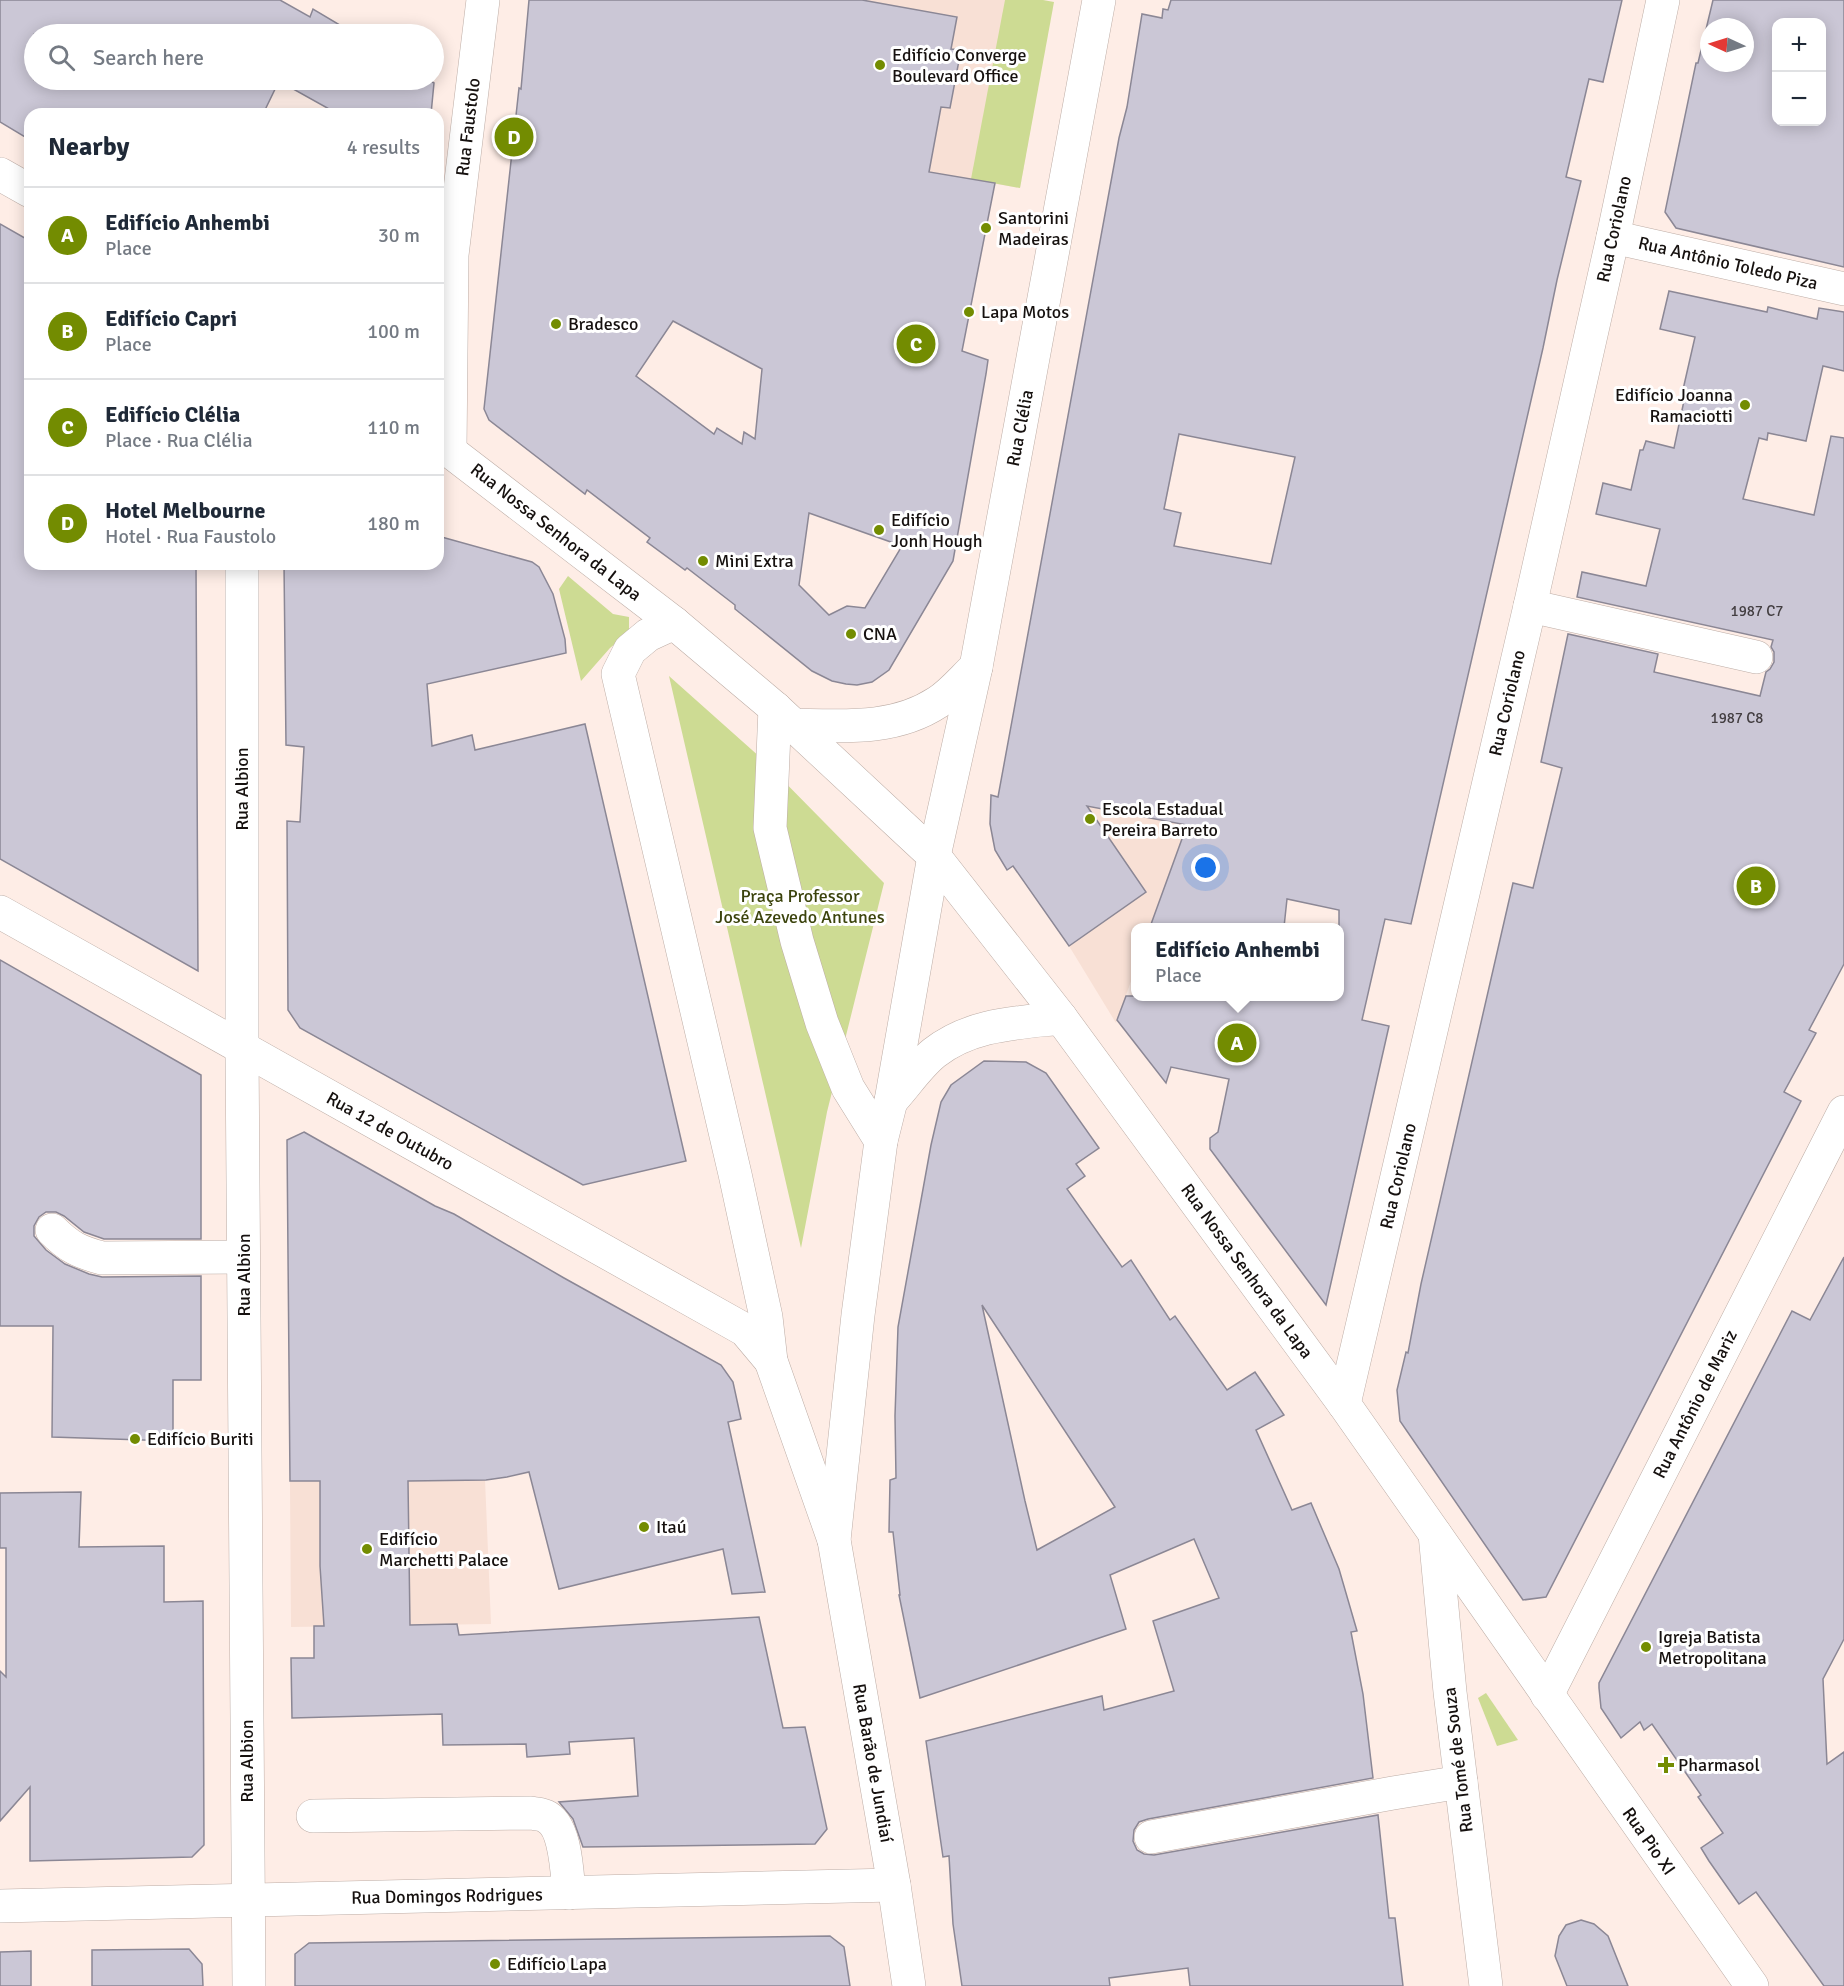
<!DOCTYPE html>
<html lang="en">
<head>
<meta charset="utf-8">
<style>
  :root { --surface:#fff; --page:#f6f6f7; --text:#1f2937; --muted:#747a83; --line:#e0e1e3; --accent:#738c01 }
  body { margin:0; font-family:Signika,sans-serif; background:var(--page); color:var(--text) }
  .controls { position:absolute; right:18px; top:18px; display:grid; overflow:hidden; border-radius:12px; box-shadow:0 3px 15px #0003 }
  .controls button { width:54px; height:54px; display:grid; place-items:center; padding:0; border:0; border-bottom:2px solid var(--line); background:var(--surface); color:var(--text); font:30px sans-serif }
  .compass { position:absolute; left:1700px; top:18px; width:54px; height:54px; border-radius:50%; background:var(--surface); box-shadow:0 3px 15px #0003; rotate:274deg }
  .you { position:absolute; left:1206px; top:868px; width:21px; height:21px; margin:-15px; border:4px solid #fff; border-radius:50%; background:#1a73e8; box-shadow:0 0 0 9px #1a73e833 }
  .badge { display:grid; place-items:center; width:39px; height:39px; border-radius:50%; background:var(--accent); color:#fff; font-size:20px; font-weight:700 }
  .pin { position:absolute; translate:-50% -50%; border:3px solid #fff; box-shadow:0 2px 6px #0006 }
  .popup { position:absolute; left:1131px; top:923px; width:213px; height:78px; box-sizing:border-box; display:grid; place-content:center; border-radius:12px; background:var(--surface); filter:drop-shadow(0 2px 4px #0005); font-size:20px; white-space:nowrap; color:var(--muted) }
  .popup b { font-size:22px; color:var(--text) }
  .popup::after { content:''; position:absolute; left:50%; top:100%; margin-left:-12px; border:12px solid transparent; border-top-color:var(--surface) }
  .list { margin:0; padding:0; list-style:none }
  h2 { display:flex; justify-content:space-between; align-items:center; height:78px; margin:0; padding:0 24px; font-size:26px }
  h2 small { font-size:20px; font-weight:400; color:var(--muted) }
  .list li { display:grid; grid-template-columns:39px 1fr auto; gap:18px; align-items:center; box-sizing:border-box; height:96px; padding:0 24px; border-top:2px solid var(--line) }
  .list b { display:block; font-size:22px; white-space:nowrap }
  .list p { margin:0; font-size:20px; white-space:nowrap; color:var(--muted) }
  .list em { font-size:20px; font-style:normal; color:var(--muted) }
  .icon { flex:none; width:33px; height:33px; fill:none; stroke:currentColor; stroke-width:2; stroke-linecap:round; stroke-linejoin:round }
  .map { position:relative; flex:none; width:1844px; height:1986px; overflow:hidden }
  .search { position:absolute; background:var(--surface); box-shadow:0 3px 15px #0003; left:24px; top:24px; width:420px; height:66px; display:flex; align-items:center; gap:15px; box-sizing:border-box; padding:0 21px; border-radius:33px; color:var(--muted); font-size:22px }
  .panel { position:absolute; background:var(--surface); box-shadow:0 3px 15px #0003; left:24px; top:108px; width:420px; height:462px; border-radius:18px }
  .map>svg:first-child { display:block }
  .built { fill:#f8e0d5 }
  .green { fill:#cddb93 }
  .building { fill:#cbc7d6; stroke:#8b8795; stroke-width:1.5; fill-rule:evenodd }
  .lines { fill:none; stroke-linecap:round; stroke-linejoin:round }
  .minor-casing { stroke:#bdada6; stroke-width:34 }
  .major-casing { stroke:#bdada6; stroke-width:34 }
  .minor { stroke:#fff; stroke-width:33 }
  .major { stroke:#fff; stroke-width:33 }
  .poi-dot { fill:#738c01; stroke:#fff; stroke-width:2 }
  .labels { text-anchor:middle; stroke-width:6; stroke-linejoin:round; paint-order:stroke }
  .number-label { font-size:15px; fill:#433e41 }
  .poi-label { font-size:18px; fill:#16110f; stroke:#fff; text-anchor:start }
  .street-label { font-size:18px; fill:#16110f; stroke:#fff }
  .park-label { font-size:18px; fill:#3b430c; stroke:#fff }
</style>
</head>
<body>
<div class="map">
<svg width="1844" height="1986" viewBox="0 0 1844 1986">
  <rect width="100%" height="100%" fill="#feede6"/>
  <g class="built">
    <path d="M797,0H1043L1036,97L1020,188L783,146Z"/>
    <path d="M1245,658L1183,837L1150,927L1135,928V970L1116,1023L1069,946L1013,866L1007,870L997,855L992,840L990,824L991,795L998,797Z"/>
    <path d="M485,1480L491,1624L291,1627L290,1481Z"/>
  </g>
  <g class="green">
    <path d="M1005,0H1043L1054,2L1020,188L971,179Z"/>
    <path d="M568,576L613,614L629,617V632L610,648L581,681L559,589Z"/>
    <path d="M669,676L761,758L884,883L827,1112L801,1248Z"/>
    <path d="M1486,1693L1518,1740L1497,1746L1478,1698Z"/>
  </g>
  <g class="building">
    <path d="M0,0H280L310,17L313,9L355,34H34V80H429L434,83L431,114H338L279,81L263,114H30V140L0,122Z"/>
    <path d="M529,0H862L957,17L951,49L961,50L950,108L941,107L929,172L995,183L962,351L988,360L986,374L953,561L889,670L872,682L857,685L846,684L832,681L812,671L735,609V605L687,568L685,570L647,542L650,538L587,490L585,494L489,420L484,409L519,88L521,89ZM673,321L762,369L755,439L744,432L742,444L717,428L714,434L636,376ZM809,513L902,546L865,608L847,606L829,615L799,585Z"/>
    <path d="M1171,0H1622L1603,82L1589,79L1566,177L1581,181L1557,280L1543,348L1411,924L1385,919L1362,1020L1389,1026L1326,1305L1210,1149V1138L1218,1132L1229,1079L1171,1067L1166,1083L1117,1020L1126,996H1339V910L1287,899L1284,927H1150L1187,825L1087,806L1146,892L1069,946L1013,866L1007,870L995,850L990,824L991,795L998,797L1119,138L1127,107L1142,14L1162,18L1163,9L1168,10ZM1179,434L1295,457L1271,564L1174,546L1181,513L1164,509Z"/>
    <path d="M1713,0H1844V267L1676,228L1665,212L1696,63H1698ZM1776,22H1821V122H1776ZM1709,27H1745V63H1709Z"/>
    <path d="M0,224L30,241V564H196L198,971L0,859Z"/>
    <path d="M1669,291L1767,312L1768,307L1817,319L1819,308L1844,312V371L1823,366L1806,441L1768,433L1767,440L1759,438L1743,499L1814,515L1831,436L1844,438V964L1809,1030L1816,1033L1784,1092L1801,1101L1546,1597L1523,1600L1400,1421L1397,1390L1406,1352L1408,1353L1421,1284L1513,883L1533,888L1555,797L1562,768L1541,762L1568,634L1658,654L1654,672L1760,696L1766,672L1770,669L1774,662V652L1771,647L1773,640L1577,597L1582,572L1646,586L1660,529L1596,514L1603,483L1631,490L1640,450H1643L1646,441L1674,448L1685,396L1682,394L1695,337L1660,329Z"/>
    <path d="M438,536L532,562L539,567L553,594L565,639L566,653L427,684L432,746L472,735L475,750L585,724L686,1161L583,1185L300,1028L288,1010L287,821L300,822L304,747L286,745L284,564H438Z"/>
    <path d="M0,960L201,1075V1239H104L84,1232L64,1216L56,1212H46L39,1217L34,1226V1236L46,1250L65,1264L89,1274L102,1277L201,1276V1380H173V1441L52,1437L53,1326H0Z"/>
    <path d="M984,1061L1026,1062L1046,1073L1099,1148L1076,1164L1085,1176L1067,1189L1122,1267L1131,1260L1170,1320L1175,1316L1227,1390L1255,1372L1284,1415L1256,1430L1292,1510L1311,1503L1339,1569L1357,1631L1351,1632L1363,1694L1373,1778L1148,1819L1139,1822L1134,1830L1133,1841L1137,1850L1144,1854L1154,1855L1378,1815L1389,1918H1395L1403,1986H1190L1188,1968L1109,1978L1110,1986H962L953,1924L949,1856L943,1857L926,1741L1102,1696L1104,1710L1174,1691L1153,1621L1219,1598L1194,1539L1110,1575L1126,1629L920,1698L899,1595H900L893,1532H889L890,1480L896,1478L895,1416L898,1327L931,1145L941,1102L951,1085ZM982,1305L1115,1507L1037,1550L1025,1501Z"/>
    <path d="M304,1132L435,1206L454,1214L564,1278L721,1365L733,1382L741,1419L728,1422L765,1592L732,1594L723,1549L559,1589L529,1472L507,1477L486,1480L408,1481L410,1625L457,1624L459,1635L759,1617L783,1728L805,1727L827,1829L815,1844L583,1847L573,1819L559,1802L638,1796L634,1738L569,1742L570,1754L527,1757L526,1744L443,1745L442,1714L292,1718L291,1658H314V1626H324L320,1566V1481H290L287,1140Z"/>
    <path d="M1844,1257V1639L1823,1679L1827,1764L1844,1752V1986H1824L1756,1892L1739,1904L1709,1861L1701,1848L1723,1833L1698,1797L1701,1795L1652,1724L1644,1730L1640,1722L1621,1738L1601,1708L1599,1688V1683L1792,1311L1810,1320Z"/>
    <path d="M81,1492L79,1547L164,1546V1602L203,1601L204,1845L192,1857L30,1861V1787L0,1821V1671L6,1677V1548H0V1493Z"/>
    <path d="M1581,1920L1594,1924L1608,1936L1628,1986H1567L1555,1956L1559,1936L1566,1925Z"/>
    <path d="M830,1936L844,1947L850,1986H295V1954L309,1943Z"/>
    <path d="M189,1949L202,1964L203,1986H92V1950Z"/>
    <path d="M31,1951V1986H0V1952Z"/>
  </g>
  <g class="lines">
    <defs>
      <g id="minor">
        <path d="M1613,237L1844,289"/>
        <path d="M450,450L452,255L483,0"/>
        <path d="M242,564V1049L249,1986"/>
        <path d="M1530,606L1756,657"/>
        <path d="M674,623L648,635L630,650L618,674L735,1174L766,1317L771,1361L834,1540"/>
        <path d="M775,708L770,828L797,941L822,1023L848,1088L881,1141"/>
        <path d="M0,912L745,1330L771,1361"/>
        <path d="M52,1230C69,1247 79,1252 102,1258L243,1257"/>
        <path d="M1344,1404L1530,606L1613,237L1663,0"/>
        <path d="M1435,1534L1450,1692L1486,1986"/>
        <path d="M1547,1695L1844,1112"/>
        <path d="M313,1816L531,1813C535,1814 542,1814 545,1816C566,1825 567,1873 569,1893"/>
        <path d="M1151,1837L1393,1793L1461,1782"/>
        <path d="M0,1906L894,1885"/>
      </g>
      <g id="major">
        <path d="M0,174L30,191"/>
        <path d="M438,442L674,623L775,708L934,856L1061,1018L1344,1404L1752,1986"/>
        <path d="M793,725C843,726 894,731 938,702C952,693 964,678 976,667"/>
        <path d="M891,1101C905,1086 918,1066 934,1053C971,1024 1016,1023 1061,1018"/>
        <path d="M909,1986L894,1885L834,1540L858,1315L881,1141L891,1101L934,856L976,667L1099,0"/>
      </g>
    </defs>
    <use href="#minor" class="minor-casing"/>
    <use href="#major" class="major-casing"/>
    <use href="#minor" class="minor"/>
    <use href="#major" class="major"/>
  </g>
  <g class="poi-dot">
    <circle cx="880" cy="65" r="6"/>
    <circle cx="986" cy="228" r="6"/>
    <circle cx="969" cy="312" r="6"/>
    <circle cx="556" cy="324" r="6"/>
    <circle cx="1745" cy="405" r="6"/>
    <circle cx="879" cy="530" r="6"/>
    <circle cx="703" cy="561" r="6"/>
    <circle cx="851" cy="634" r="6"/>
    <circle cx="1090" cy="819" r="6"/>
    <circle cx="135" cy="1439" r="6"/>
    <circle cx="644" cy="1527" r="6"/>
    <circle cx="367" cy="1549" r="6"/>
    <circle cx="1646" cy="1647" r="6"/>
    <path d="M1663 1756h6v6h6v6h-6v6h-6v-6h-6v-6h6z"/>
    <circle cx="495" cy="1964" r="6"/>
  </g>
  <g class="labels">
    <g class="number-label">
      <text x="1757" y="616">1987 C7</text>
      <text x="1737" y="723">1987 C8</text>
    </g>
    <g class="poi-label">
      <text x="892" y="61">Edifício Converge<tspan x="892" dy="21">Boulevard Office</tspan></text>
      <text x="998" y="224">Santorini<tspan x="998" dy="21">Madeiras</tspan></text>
      <text x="981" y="318">Lapa Motos</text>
      <text x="568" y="330">Bradesco</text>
      <text x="1733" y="401" text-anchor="end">Edifício Joanna<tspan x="1733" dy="21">Ramaciotti</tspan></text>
      <text x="891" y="526">Edifício<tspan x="891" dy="21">Jonh Hough</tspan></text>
      <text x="715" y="567">Mini Extra</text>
      <text x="863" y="640">CNA</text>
      <text x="1102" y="815">Escola Estadual<tspan x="1102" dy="21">Pereira Barreto</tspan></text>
      <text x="147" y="1445">Edifício Buriti</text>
      <text x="656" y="1533">Itaú</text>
      <text x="379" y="1545">Edifício<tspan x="379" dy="21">Marchetti Palace</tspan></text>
      <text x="1658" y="1643">Igreja Batista<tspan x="1658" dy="21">Metropolitana</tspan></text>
      <text x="1678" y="1771">Pharmasol</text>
      <text x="507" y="1970">Edifício Lapa</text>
    </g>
    <g class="street-label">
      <text transform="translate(468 127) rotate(-83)" y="6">Rua Faustolo</text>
      <text transform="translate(1614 229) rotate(-78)" y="6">Rua Coriolano</text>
      <text transform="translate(1728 263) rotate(13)" y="6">Rua Antônio Toledo Piza</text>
      <text transform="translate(1020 428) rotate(-79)" y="6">Rua Clélia</text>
      <text transform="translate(556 532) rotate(38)" y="6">Rua Nossa Senhora da Lapa</text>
      <text transform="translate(1507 703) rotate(-77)" y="6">Rua Coriolano</text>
      <text transform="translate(242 789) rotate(-90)" y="6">Rua Albion</text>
      <text transform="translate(390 1131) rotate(29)" y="6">Rua 12 de Outubro</text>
      <text transform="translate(1398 1176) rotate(-77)" y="6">Rua Coriolano</text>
      <text transform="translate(1247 1271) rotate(54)" y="6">Rua Nossa Senhora da Lapa</text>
      <text transform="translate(244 1275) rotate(-90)" y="6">Rua Albion</text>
      <text transform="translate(1695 1404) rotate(-63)" y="6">Rua Antônio de Mariz</text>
      <text transform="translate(1458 1760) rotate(-97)" y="6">Rua Tomé de Souza</text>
      <text transform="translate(247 1761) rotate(-90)" y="6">Rua Albion</text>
      <text transform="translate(873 1763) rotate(80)" y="6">Rua Barão de Jundiaí</text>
      <text transform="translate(1649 1841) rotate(55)" y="6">Rua Pio XI</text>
      <text transform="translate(447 1896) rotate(-1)" y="6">Rua Domingos Rodrigues</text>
    </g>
    <g class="park-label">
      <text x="800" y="902">Praça Professor<tspan x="800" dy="21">José Azevedo Antunes</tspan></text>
    </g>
  </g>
</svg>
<div class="controls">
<button>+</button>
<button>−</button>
</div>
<svg class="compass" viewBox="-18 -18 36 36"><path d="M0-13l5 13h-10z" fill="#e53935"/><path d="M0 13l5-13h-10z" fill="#747a83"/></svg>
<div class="you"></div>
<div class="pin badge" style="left:1237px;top:1043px">A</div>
<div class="popup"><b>Edifício Anhembi</b>Place</div>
<div class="pin badge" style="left:1756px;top:886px">B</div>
<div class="pin badge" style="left:916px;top:344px">C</div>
<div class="pin badge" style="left:514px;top:137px">D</div>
<div class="search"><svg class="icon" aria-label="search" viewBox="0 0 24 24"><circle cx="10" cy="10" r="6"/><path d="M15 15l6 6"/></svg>Search here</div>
<section class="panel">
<h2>Nearby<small>4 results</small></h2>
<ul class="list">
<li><span class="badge">A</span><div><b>Edifício Anhembi</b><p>Place</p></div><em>30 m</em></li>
<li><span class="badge">B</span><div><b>Edifício Capri</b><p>Place</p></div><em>100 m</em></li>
<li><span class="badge">C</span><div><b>Edifício Clélia</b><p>Place · Rua Clélia</p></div><em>110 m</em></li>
<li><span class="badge">D</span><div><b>Hotel Melbourne</b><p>Hotel · Rua Faustolo</p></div><em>180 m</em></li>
</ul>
</section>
</div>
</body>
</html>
